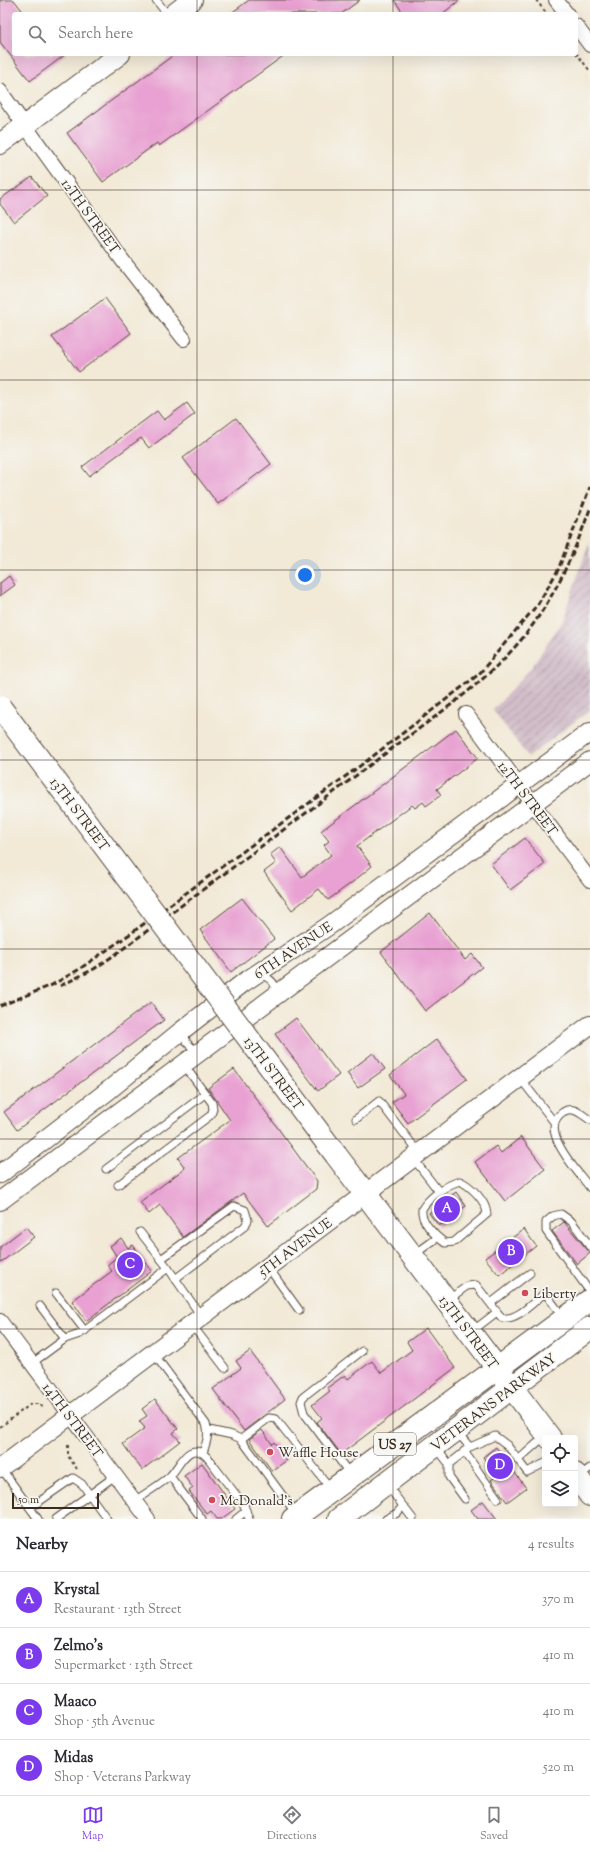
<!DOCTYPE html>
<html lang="en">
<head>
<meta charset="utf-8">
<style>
  :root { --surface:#fff; --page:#f2f2f3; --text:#2b2b33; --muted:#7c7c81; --line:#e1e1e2; --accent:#7c3aed }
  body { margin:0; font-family:"Sorts Mill Goudy",serif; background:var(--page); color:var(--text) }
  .controls { position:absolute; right:12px; bottom:12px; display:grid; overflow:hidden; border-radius:4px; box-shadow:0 4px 16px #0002 }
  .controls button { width:36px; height:36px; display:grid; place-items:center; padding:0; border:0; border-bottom:1px solid var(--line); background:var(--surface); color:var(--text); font:20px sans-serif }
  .scale { position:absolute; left:12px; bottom:10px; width:87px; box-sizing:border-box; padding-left:4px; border:2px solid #3b2a1e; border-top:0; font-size:11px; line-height:14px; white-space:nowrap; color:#3b2a1e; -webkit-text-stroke:3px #f6f6f2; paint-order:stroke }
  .you { position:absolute; left:305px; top:575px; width:14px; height:14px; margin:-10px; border:3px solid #fff; border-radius:50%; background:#1a73e8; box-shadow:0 0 0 6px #1a73e833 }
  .badge { display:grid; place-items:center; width:26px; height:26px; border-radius:50%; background:var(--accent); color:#fff; font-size:13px; font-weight:700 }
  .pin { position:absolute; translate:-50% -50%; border:2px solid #fff; box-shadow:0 1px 4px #0006 }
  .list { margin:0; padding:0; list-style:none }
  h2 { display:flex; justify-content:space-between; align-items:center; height:52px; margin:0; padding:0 16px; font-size:17px }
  h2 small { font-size:13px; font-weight:400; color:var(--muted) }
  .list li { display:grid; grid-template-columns:26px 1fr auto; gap:12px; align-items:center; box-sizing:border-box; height:56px; padding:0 16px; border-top:1px solid var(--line) }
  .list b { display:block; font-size:15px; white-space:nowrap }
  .list p { margin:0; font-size:13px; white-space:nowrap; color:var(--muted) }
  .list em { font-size:13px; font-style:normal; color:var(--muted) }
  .icon { flex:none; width:22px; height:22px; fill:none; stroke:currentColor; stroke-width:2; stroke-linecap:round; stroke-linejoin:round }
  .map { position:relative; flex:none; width:590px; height:1519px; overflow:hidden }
  .search { position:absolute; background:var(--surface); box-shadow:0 4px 16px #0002; left:12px; right:12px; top:12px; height:44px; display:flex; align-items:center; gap:10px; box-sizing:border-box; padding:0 14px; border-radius:4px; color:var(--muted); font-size:15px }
  .sheet { height:276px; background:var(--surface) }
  nav { display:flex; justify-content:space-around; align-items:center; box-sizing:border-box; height:56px; border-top:1px solid var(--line); background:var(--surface); font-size:11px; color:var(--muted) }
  nav a { display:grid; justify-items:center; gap:2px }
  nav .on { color:var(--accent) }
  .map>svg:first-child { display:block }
  .industrial { fill:url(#industrial-furrows) }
  .building { fill:#e8a1d2 }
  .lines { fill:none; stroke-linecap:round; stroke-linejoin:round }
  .service-casing { stroke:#56473a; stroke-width:9 }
  .minor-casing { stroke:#56473a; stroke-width:16 }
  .tertiary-casing { stroke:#56473a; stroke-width:20 }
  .secondary-casing { stroke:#56473a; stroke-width:22 }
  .primary-casing { stroke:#56473a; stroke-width:24 }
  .path { stroke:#56473a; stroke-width:2; stroke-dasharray:3 3; stroke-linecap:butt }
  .service { stroke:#fff; stroke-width:7 }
  .minor { stroke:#fff; stroke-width:14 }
  .tertiary { stroke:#fff; stroke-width:18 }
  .secondary { stroke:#fff; stroke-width:20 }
  .primary { stroke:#fff; stroke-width:22 }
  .rail { stroke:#3b2a1e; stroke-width:3; stroke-dasharray:6 3; stroke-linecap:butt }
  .primary-bridge-casing { stroke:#56473a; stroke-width:24; stroke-linecap:butt }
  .primary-bridge { stroke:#fff; stroke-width:22 }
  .grid { fill:none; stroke:#3b2a1e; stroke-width:1; stroke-opacity:0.55 }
  .poi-dot { fill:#d1495b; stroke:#f6f6f2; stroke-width:1.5 }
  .labels { text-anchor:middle; stroke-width:3.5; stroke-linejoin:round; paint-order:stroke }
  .shield { fill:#f6f6f2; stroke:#73675e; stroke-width:1 }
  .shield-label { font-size:13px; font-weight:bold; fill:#3b2a1e }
  .street-label { font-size:14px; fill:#3b2a1e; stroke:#f6f6f2 }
  .poi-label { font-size:14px; fill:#3b2a1e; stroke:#f6f6f2; text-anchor:start }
</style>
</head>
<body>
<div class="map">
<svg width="590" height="1519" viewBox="0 0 590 1519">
  <defs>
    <pattern id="industrial-furrows" width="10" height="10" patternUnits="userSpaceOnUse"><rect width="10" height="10" fill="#d1bdc8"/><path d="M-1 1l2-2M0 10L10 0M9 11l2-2" fill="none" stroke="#ab9aa2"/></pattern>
  </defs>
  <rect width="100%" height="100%" fill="#f6f6f2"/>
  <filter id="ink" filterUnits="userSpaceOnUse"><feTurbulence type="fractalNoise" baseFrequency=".025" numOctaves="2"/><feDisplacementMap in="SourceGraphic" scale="8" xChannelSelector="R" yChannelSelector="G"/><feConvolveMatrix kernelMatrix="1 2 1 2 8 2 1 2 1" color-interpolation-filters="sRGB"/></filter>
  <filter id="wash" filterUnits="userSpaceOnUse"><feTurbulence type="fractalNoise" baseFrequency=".012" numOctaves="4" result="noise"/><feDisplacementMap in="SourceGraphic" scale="16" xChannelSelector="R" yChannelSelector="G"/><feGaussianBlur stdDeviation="0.9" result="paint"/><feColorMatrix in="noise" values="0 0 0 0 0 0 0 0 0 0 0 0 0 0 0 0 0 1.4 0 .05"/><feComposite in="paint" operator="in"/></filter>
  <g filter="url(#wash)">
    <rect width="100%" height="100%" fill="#f2e9d6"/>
    <path class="industrial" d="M590,540V710L528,757L493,710L532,667L562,621Z"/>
    <g id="blocks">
      <g class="building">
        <path d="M0,0H14L25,14H14V54H66L30,81L0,42Z"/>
        <path d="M249,0H360L341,14H230Z"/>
        <path d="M394,0H460L442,14H404Z"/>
        <path d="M175,54H286L159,146L157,143L103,182L67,133Z"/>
        <path d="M32,177L47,196L14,222L0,204V199Z"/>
        <path d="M105,298L131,333L79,372L52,337Z"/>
        <path d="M187,403L195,414L149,448L141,438L89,476L82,467L157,411L164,420Z"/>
        <path d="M236,418L271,464L218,504L183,458Z"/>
        <path d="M9,576L15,585L0,596V583Z"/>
        <path d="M456,729L478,758L437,789L441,795L426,806L423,802L415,808L412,805L357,846L372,866L354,881L328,900L319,889L292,910L264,872L276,863L270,855L280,847L302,877L331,855L324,845L329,841L321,831Z"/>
        <path d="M525,838L545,864L510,890L491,864Z"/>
        <path d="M242,898L274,939L231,972L200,930Z"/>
        <path d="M430,913L465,960L472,954L482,967L425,1011L381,952Z"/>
        <path d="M151,1002L164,1020L17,1130L4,1112Z"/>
        <path d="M296,1018L339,1075L318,1091L275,1034Z"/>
        <path d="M437,1039L467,1079L408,1123L392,1102L404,1094L390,1075Z"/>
        <path d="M373,1053L385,1069L358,1088L347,1073Z"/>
        <path d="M234,1069L317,1181L316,1189L268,1226L243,1193L183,1237L160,1205L149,1214L140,1202L185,1168L178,1158L230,1120L208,1088Z"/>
        <path d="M521,1137L545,1169L505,1201L475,1162L496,1146L501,1153Z"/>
        <path d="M456,1192L466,1206L439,1226L429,1213Z"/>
        <path d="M564,1222L590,1253L577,1264L552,1231Z"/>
        <path d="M26,1227L34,1237L0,1263V1247Z"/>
        <path d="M524,1229L536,1246L499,1275L485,1258Z"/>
        <path d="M121,1238L128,1248L133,1245L152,1271L86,1321L72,1301L112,1271L107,1265L117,1257L110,1246Z"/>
        <path d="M426,1328L455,1368L341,1454L317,1422L322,1418L312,1405L330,1391L327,1388L345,1375L348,1379L372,1361L381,1373L412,1350L407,1342Z"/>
        <path d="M250,1351L285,1399L244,1431L213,1389L241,1368L236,1361Z"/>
        <path d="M155,1399L178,1429L173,1433L180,1441L142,1470L123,1444L145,1428L139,1421L147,1416L142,1409Z"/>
        <path d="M262,1430L272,1444L274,1442L287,1460L272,1471L249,1439Z"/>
        <path d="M496,1447L526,1488L507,1502L491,1480L497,1476L483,1457Z"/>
        <path d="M202,1463L235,1509L221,1519H217L211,1511L207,1514L189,1491L193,1488L184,1476Z"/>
        <path d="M483,1501L497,1519H478L471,1510Z"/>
      </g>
    </g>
  </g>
  <g filter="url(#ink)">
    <use href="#blocks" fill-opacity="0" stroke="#56473a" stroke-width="1"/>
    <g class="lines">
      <defs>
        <g id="service">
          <path d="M156,0L167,14"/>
          <path d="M258,974C268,977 278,982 275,994"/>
          <path d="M185,1031L186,1042L195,1050H200"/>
          <path d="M520,1078L554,1122"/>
          <path d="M356,1119L379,1101L419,1153"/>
          <path d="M590,1120C582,1115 573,1105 563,1112C536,1129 578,1171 590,1188"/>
          <path d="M413,1158L440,1193"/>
          <path d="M106,1169L205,1094"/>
          <path d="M460,1181C472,1187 486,1201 487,1214L454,1242L445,1243C435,1236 420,1221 422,1209C429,1197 448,1184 460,1181Z"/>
          <path d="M118,1185L211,1115L213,1109L212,1103L184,1065"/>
          <path d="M140,1232L168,1268"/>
          <path d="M590,1246L572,1222L561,1214L553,1216L546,1222V1231L590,1292"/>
          <path d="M415,1254L437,1238"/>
          <path d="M161,1259L234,1206L245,1210L248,1220L245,1226L175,1279"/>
          <path d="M268,1267L299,1310"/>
          <path d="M56,1293L85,1331"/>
          <path d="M448,1300L467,1286L476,1285L497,1312L471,1332"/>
          <path d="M491,1303L530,1273"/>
          <path d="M40,1306L65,1339"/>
          <path d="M497,1312L502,1318C517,1321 533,1302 545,1293L563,1317"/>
          <path d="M192,1325L225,1368"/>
          <path d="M154,1354L206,1424C210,1434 206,1443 203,1453"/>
          <path d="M31,1364L65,1339L80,1334L168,1268L201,1316"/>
          <path d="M209,1430L232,1435L241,1439L297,1515"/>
          <path d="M456,1431L470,1447L495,1436L507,1445L527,1472L545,1463"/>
          <path d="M241,1439L269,1418L276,1419L331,1489"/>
          <path d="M436,1447L449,1464L468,1449"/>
          <path d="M464,1451L498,1499"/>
          <path d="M518,1460L545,1436"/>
          <path d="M449,1464V1477L465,1499"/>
          <path d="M1,1468L38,1519"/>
          <path d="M350,1474L304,1413L301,1402L303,1397L362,1351"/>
          <path d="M170,1476L202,1519"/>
          <path d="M579,1476L590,1468"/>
          <path d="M387,1485L413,1519"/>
          <path d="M134,1501C145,1494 161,1484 170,1476C180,1466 189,1439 207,1457L244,1505L249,1519"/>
          <path d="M30,1508L73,1478L82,1484L107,1519"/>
          <path d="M56,1519L115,1476"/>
          <path d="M236,1519L246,1511"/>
          <path d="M386,1519L397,1513L403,1506"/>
        </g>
        <g id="minor">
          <path d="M556,0L567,14"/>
          <path d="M576,26L590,45"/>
          <path d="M0,91L123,261L184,339"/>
          <path d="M466,714L590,880"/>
          <path d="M0,1321L148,1519"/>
        </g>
        <g id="tertiary">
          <path d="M0,1174L109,1090L180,1032L243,983L330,925L590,732"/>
          <path d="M0,1201L590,761"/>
          <path d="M0,1468L590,1025"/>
        </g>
        <g id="secondary">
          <path d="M174,14L192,0"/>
          <path d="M0,144L120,54"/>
        </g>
        <g id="primary">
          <path d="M336,1155L550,1438"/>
          <path d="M575,1474L590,1495"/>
          <path d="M293,1519L590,1300"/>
          <path d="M339,1519L590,1328"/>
        </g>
      </defs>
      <use href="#service" class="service-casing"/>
      <use href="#minor" class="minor-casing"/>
      <use href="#tertiary" class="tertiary-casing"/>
      <use href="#secondary" class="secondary-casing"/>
      <use href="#primary" class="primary-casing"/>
      <g class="path">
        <path d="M536,0L547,14"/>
        <path d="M576,53L590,71"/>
        <path d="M0,1427L31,1404H37L45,1408"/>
        <path d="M68,1445V1456L77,1469"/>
      </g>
      <use href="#service" class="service"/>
      <use href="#minor" class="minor"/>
      <use href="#tertiary" class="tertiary"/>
      <use href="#secondary" class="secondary"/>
      <use href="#primary" class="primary"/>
      <g class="rail">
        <path d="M60,986L94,969L116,954C206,887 296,821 386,753C435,716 491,680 529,630C556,594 575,551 590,509"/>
        <path d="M0,1006L52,985L78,970L130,934L368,760L479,674L538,604L558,570L590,487"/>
      </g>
      <defs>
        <path id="primary-bridge" d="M0,707L336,1155"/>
      </defs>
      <use href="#primary-bridge" class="primary-bridge-casing"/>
      <use href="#primary-bridge" class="primary-bridge"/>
    </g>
  </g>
  <path class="grid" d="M197,0V14M393,0V14M197,54V1519M393,54V1519M0,190H590M0,380H590M0,570H590M0,760H590M0,949H590M0,1139H590M0,1329H590"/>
  <g class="poi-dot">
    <circle cx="525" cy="1293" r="4"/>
    <circle cx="270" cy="1452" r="4"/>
    <circle cx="212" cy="1500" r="4"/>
  </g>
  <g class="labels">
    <rect class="shield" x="374" y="1433" width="42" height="22" rx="3"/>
    <g class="shield-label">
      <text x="395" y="1449">US 27</text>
    </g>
    <g class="street-label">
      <text transform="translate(91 216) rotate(54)" y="5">12TH STREET</text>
      <text transform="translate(528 798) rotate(53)" y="5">12TH STREET</text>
      <text transform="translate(80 814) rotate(53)" y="5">13TH STREET</text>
      <text transform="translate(293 950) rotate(-34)" y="5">6TH AVENUE</text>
      <text transform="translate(274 1073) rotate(53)" y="5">13TH STREET</text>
      <text transform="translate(295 1247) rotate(-37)" y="5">5TH AVENUE</text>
      <text transform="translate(469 1332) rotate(53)" y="5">13TH STREET</text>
      <text transform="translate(493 1402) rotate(-37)" y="5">VETERANS PARKWAY</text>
      <text transform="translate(73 1420) rotate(53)" y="5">14TH STREET</text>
    </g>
    <g class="poi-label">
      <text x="533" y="1298">Liberty</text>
      <text x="278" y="1457">Waffle House</text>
      <text x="220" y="1505">McDonald's</text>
    </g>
  </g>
</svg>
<div class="controls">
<button><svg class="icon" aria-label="locate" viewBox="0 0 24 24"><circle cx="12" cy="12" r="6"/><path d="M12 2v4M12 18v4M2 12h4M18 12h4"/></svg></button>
<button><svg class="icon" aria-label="layers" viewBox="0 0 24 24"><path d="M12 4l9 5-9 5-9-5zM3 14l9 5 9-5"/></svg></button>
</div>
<div class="scale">50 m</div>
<div class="you"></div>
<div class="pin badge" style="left:447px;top:1209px">A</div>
<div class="pin badge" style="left:511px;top:1252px">B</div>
<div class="pin badge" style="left:130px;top:1265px">C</div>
<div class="pin badge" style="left:500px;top:1466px">D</div>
<div class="search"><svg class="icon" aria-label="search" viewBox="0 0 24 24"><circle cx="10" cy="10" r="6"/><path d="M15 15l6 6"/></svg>Search here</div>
</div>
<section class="sheet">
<h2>Nearby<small>4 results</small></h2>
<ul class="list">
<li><span class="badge">A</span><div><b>Krystal</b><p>Restaurant · 13th Street</p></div><em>370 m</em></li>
<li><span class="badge">B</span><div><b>Zelmo's</b><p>Supermarket · 13th Street</p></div><em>410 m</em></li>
<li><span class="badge">C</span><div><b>Maaco</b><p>Shop · 5th Avenue</p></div><em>410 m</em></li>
<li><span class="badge">D</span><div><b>Midas</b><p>Shop · Veterans Parkway</p></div><em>520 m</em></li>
</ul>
</section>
<nav>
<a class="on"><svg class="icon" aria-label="map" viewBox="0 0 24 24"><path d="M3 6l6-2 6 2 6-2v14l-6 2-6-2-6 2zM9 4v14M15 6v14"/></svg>Map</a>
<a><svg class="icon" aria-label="directions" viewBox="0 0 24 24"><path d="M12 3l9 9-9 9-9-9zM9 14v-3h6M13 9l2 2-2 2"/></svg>Directions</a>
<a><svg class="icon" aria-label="saved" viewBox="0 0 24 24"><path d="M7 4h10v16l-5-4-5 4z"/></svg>Saved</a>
</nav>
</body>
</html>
